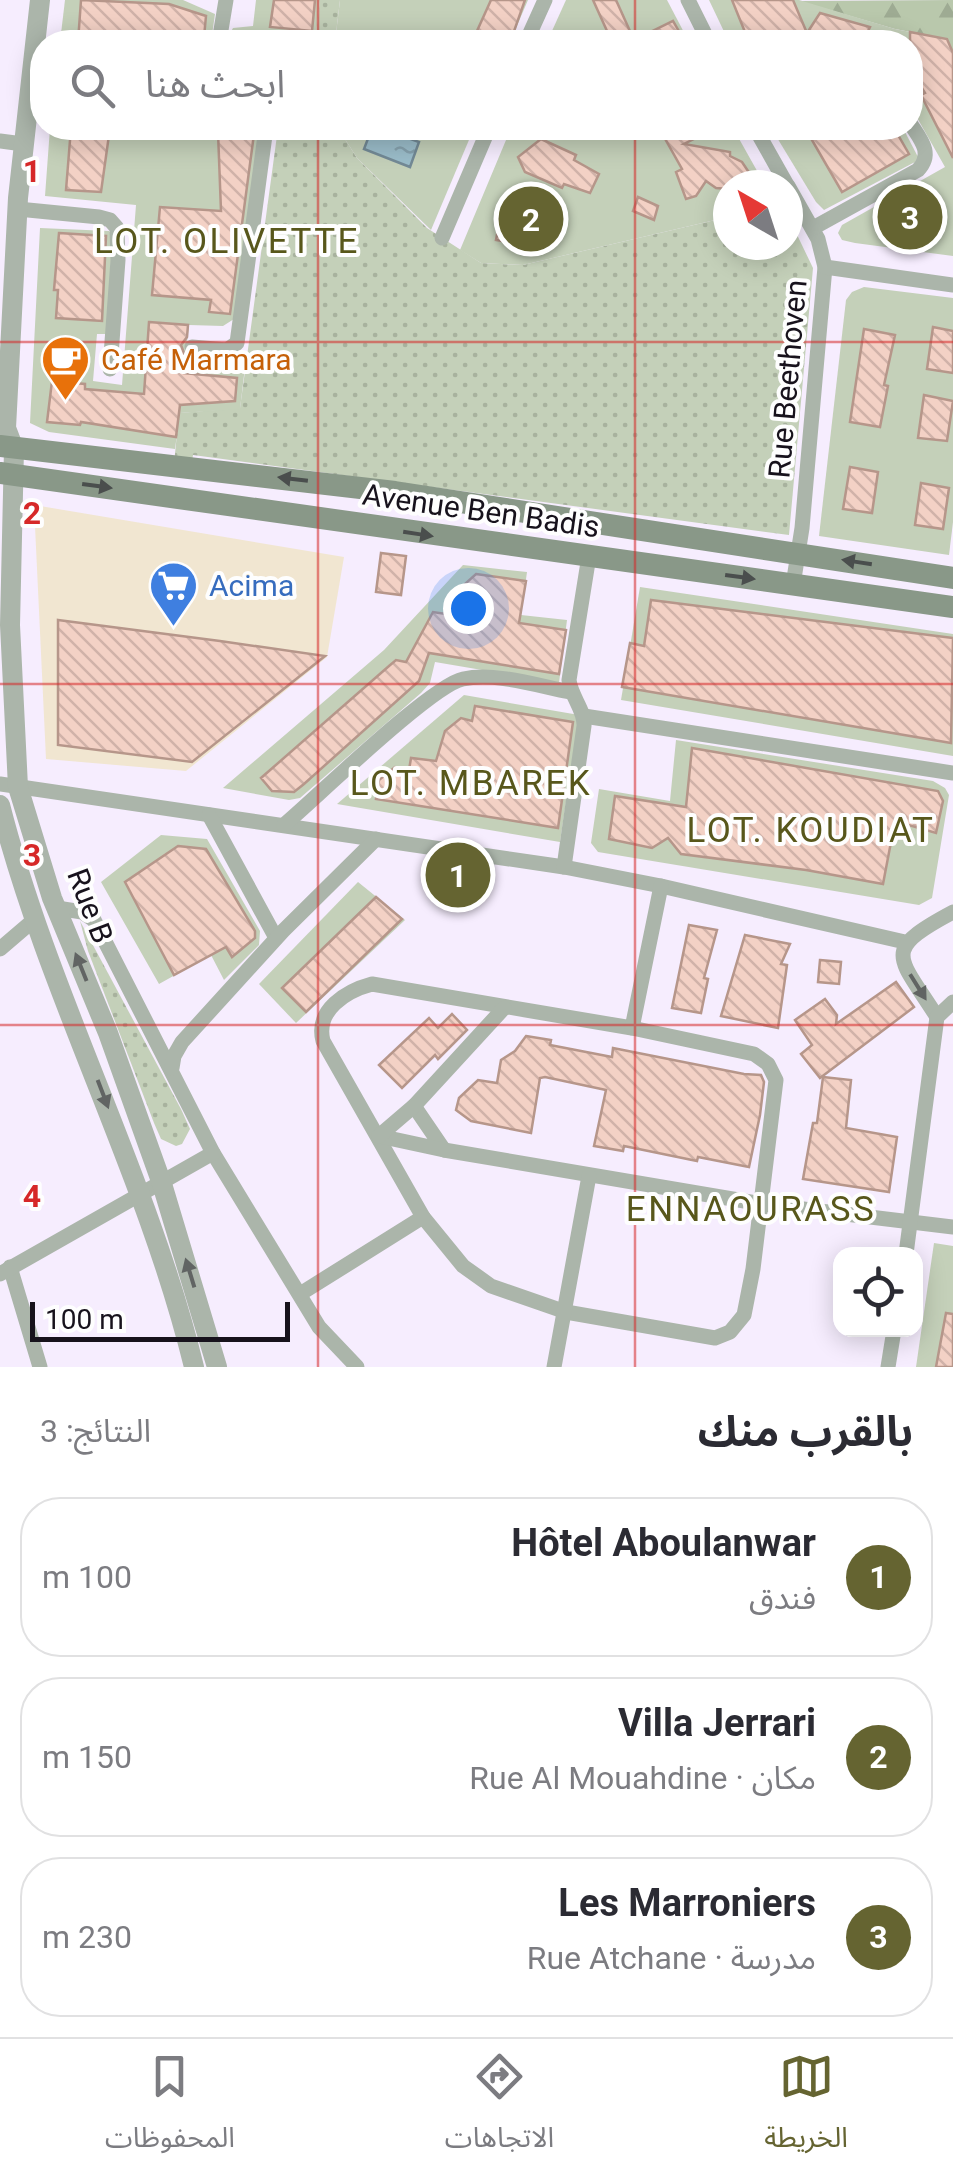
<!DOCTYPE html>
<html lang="ar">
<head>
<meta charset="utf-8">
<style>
  :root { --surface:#fff; --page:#f2f2f3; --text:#2b2b33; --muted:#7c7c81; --line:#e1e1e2; --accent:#656431 }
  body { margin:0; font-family:Roboto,"Noto Sans Arabic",sans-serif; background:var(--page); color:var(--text); direction:rtl }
  .controls { position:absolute; right:30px; bottom:30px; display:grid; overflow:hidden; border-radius:20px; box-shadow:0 5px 25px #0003 }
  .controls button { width:90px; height:90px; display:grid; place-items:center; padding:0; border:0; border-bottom:2px solid var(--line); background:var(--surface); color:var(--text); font:50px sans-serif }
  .compass { position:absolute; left:713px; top:170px; width:90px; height:90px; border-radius:50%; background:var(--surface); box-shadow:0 5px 25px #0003; rotate:321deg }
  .scale { position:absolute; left:30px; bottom:25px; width:260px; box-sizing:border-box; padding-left:10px; border:5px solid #17121c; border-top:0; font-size:28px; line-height:35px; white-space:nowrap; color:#17121c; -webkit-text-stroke:8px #fefefe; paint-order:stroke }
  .you { position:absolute; left:468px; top:608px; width:35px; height:35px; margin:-25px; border:8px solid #fff; border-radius:50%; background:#1a73e8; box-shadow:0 0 0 15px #1a73e833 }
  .badge { display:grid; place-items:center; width:65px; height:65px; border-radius:50%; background:var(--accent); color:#fff; font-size:32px; font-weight:700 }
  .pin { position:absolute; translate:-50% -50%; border:5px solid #fff; box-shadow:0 2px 10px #0006 }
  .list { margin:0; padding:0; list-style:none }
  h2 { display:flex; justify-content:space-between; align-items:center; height:130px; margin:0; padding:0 40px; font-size:42px }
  h2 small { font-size:32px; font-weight:400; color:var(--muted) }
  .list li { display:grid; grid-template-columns:65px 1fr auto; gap:30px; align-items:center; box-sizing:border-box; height:160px; margin:0 20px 20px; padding:0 20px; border:2px solid var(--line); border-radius:40px }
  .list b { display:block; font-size:38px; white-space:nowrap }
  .list p { margin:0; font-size:32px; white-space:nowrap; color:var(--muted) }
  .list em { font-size:32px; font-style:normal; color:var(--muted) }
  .icon { flex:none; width:55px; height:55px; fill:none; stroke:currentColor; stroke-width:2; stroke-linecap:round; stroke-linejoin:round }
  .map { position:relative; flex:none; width:953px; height:1367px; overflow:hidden; direction:ltr }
  .search { position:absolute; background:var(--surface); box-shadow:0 5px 25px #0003; left:30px; right:30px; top:30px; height:110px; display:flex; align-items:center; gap:25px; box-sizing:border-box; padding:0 35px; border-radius:40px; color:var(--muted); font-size:38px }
  .sheet { height:670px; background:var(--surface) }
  nav { display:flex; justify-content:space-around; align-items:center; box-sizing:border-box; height:140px; border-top:2px solid var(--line); background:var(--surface); font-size:28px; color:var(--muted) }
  nav a { display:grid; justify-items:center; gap:5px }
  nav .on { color:var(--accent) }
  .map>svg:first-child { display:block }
  .commercial { fill:#f1e6d1 }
  .grass { fill:url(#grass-dots) }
  .forest { fill:url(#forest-firs) }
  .garden { fill:#c4d0b9 }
  .water { fill:url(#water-ripples); stroke:#738a96; stroke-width:2.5 }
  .building { fill:url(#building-back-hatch); stroke:#b6968a; stroke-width:2.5 }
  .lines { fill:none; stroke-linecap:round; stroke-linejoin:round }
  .minor { stroke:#abb5aa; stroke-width:15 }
  .tertiary { stroke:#abb5aa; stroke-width:20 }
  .secondary { stroke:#899888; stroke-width:22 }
  .oneway { fill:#4a4e4d }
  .oneway2 { fill:#616463 }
  .grid { fill:none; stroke:#d62828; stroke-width:2.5; stroke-opacity:0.55 }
  .labels { text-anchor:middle; stroke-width:8; stroke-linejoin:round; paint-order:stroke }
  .food-label { font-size:30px; fill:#c56008; stroke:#fefefe; text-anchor:start }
  .street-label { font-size:30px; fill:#17121c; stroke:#fefefe }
  .shop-label { font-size:30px; fill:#366cbe; stroke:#fefefe; text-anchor:start }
  .quarter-label { font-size:35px; letter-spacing:2.5px; fill:#58571b; stroke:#fefefe }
  .grid-label { font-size:32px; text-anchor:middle; font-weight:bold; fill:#d62828; stroke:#fefefe; stroke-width:8; stroke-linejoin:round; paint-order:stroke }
</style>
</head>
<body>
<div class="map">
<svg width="953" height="1367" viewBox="0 0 953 1367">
  <defs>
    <pattern id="grass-dots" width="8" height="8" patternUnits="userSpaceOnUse" patternTransform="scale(2.5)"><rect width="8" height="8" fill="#c4d0b9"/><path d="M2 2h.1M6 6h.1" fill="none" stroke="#a8b29e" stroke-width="1.8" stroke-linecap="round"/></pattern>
    <pattern id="forest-firs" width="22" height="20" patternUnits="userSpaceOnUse" patternTransform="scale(2.5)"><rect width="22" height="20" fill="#b9c8ac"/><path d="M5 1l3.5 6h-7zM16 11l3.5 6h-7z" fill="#9eab93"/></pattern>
    <pattern id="water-ripples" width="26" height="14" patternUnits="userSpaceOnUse" patternTransform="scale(2.5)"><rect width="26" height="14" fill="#9bbdca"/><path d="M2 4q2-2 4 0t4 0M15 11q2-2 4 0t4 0" fill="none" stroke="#85a1ad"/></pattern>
    <pattern id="building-back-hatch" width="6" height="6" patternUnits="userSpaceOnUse" patternTransform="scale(2.5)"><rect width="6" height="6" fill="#f3d1c5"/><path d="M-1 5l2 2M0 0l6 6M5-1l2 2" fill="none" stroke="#d0b2a9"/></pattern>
  </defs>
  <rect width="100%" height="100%" fill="#f6edfe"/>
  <path class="commercial" d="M34,505L344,557L327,657L186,771L46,759Z"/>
  <g class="grass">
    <path d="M320,0H340L335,42H315Z"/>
    <path d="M278,128H338L357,158L427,228L481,263L523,265L728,217V245H788V216L813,268L789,535L193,455L191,467L174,464L179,413L240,408Z"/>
    <path d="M80,921L181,1109L190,1129L182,1144L176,1146L161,1139L154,1123L88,951Z"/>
  </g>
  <path class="forest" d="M953,0V53L947,39L895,29L799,1Z"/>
  <g class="garden">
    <path d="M65,0H183L215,14L211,42H60Z"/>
    <path d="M256,0H320L315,42L227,39L233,28L253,26Z"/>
    <path d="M340,0H528L510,42H335Z"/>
    <path d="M566,0H667L689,42H547Z"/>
    <path d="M709,0H799L895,29L947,39L953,53V256L855,243L842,240L838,233L842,225L945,167L911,107L910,42H729Z"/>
    <path d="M50,128L259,129L234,319L223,326L189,325L185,360L245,367L240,409L180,413L175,449L49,432L30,423L40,228L109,231L112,235L108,334H97L93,381L122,385L136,205L45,196Z"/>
    <path d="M338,128H474L431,230L357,158Z"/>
    <path d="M511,128H733L765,185H728V217L523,265L481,263L460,250Z"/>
    <path d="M776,128H903L918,157L915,162L824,210L816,202L776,136Z"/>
    <path d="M864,287L953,298V522L949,555L819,536L846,300L852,292Z"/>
    <path d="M463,565L527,572L521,615L567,620L559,683L435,662L430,683L421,693L300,798L289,800L223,788L384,650Z"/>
    <path d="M640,587L953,634V756L621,700Z"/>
    <path d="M464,695L579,715L560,842L337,804Z"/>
    <path d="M676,740L933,781L945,788L949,795L932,898L919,905L598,852L591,843L599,789L670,801Z"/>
    <path d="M161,835L207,839L260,931L259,945L224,980L211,955L159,984L101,882Z"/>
    <path d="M358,882L405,920L296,1023L259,984Z"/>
    <path d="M934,1243L953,1246V1367H916Z"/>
  </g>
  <path class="water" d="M372,128H381L419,142L410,167L364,149Z"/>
  <g class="building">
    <path d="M81,0L169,4L206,16L204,37H200V42H78Z"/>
    <path d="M274,0H315L312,31L270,27Z"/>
    <path d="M491,0H525L512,37L509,42H472Z"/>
    <path d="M593,0H616L634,40L673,21L685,42H612Z"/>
    <path d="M732,0H793L807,33L820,13L870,27L863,42H749Z"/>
    <path d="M910,32L947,39L953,53V158L921,95L925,93L910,69Z"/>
    <path d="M71,128H110L101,192L66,190Z"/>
    <path d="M659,128H716L684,144L730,152V156L742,162L750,174L742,176L747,185H728V189L716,188L706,181L696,196L686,199L676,172L682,169Z"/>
    <path d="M805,128H894L909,154L842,192Z"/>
    <path d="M218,132L254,134L230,314L209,312L211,300L152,295L160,207L221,211Z"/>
    <path d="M541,139L576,155L574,160L599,174L590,193L564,184L562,188L525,172L518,157Z"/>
    <path d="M510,195L552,204L566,223L542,235L532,222L527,245L496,240L501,214L507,215Z"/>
    <path d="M638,197L658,206L654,220L633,211Z"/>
    <path d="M59,233L106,236L102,321L56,318L58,290H54Z"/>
    <path d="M149,322L188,325L187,337L181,345L185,356L184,373L237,378L235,401L180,405L176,437L81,422L80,425L47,422L52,381L85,384V389L144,394Z"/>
    <path d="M933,327L953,331V373L927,369Z"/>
    <path d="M864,329L895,335L884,385L888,386L880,427L850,422Z"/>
    <path d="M924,395L953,401L947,441L918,438Z"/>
    <path d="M850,467L878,472L872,513L843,509Z"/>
    <path d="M921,483L949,488L943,529L915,525Z"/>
    <path d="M381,553L406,556L401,595L376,592Z"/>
    <path d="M476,574L526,581L519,623L566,630L559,674L429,653L419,681L304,784L294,792L272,791L261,778L389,666L396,660L406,662L433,612L453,615L456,592Z"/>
    <path d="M651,600L953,638L951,743L622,687L630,643L644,646Z"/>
    <path d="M58,620L220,641L325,656L192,762L58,745Z"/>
    <path d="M475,706L573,722L558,828L376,799L379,780L395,767L409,770L411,758L436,761L445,731L461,718L472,721Z"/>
    <path d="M692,748L938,791L943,801L936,833L895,821L883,884L806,870L681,854L668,838L652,848L609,839L615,796L686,807Z"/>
    <path d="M178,846L206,849L255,931V938L232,957L226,947L174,975L125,882Z"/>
    <path d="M376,897L402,919L306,1012L282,988Z"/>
    <path d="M689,925L717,930L704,978L708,979L701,1013L672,1008Z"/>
    <path d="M745,935L790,944L781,964L787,965L778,1028L721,1016Z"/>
    <path d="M820,960L841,962L839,984L818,982Z"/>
    <path d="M896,982L914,1007L820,1078L801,1054L812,1045L795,1020L825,999L837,1015L836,1024Z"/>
    <path d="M452,1014L467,1030L438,1059L435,1055L402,1088L379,1065L429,1018L438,1028Z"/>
    <path d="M526,1036L551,1040L550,1045L612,1057L613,1048L744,1074L761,1075L764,1082L760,1115L749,1167L698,1157L697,1161L624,1146L623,1151L594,1146L606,1090L545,1077L540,1078L531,1133L471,1121L456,1110L459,1098L478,1080L497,1083L501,1060L515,1051Z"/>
    <path d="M823,1077L851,1080L846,1128L897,1137L889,1192L803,1179L813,1123H817Z"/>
    <path d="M946,1313L953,1314V1367H936Z"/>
  </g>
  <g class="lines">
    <g class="minor">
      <path d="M688,0L709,42"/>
      <path d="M219,42L226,0"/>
      <path d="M526,42L545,0"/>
      <path d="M755,128L787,185"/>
      <path d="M0,141L23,144"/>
      <path d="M788,186L818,239L825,267L802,528L793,585"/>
      <path d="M18,209L99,217L110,220L117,228L118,260L110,369"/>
      <path d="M813,228L918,170C934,153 920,139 910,123"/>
      <path d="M442,238L489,128"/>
      <path d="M825,267L953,285"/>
      <path d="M192,347L227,350L237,343L266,128"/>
      <path d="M584,716L953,773"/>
      <path d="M0,784L564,867L661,886L905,942"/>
      <path d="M209,815L276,938"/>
      <path d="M284,825C316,798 432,685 463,679C496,672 538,686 570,692"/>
      <path d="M564,867L584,726C585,710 571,697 569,680L589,556"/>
      <path d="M57,908L82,912L94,920L213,1153L319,1327L357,1367"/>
      <path d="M0,949L35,919"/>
      <path d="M372,984L632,1028L754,1054L768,1064L776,1080L753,1269L744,1315L730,1332L715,1338L566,1312L491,1286L463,1266L423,1217L323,1041C315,1010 346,991 372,984Z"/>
      <path d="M937,1017C898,955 880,951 953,912"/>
      <path d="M632,1028L661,886"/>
      <path d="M172,1068L174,1056L182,1042L283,931L376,839"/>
      <path d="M414,1106L444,1150"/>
      <path d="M379,1136L444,1150L762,1204L953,1227"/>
      <path d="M379,1136L414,1106L504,1008"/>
      <path d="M906,1254L937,1017L953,1002"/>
      <path d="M10,1267L40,1367"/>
      <path d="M0,1274L213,1153"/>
      <path d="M300,1294L423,1217"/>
      <path d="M554,1367L589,1176"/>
      <path d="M888,1367L894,1330"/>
    </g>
    <g class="tertiary">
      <path d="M40,0L18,198L6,428L14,449L10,625L18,787L52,898L108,1033L162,1184L217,1367"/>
      <path d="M0,805C49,997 147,1174 194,1367"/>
    </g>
    <g class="secondary">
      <path d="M0,446L395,492L953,578"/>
      <path d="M0,473L953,607"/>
    </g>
  </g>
  <defs><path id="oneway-solid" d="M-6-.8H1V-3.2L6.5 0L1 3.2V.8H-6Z" transform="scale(2.5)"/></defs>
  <g class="oneway">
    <use href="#oneway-solid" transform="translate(293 479) rotate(-173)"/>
    <use href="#oneway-solid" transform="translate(97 486) rotate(8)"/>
    <use href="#oneway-solid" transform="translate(418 534) rotate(9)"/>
    <use href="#oneway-solid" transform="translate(857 562) rotate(-171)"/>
    <use href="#oneway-solid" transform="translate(740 577) rotate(8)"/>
  </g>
  <g class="oneway2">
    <use href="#oneway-solid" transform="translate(81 967) rotate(-112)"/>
    <use href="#oneway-solid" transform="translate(918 987) rotate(58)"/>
    <use href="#oneway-solid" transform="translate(103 1094) rotate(69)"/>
    <use href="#oneway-solid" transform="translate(190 1273) rotate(-107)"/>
  </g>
  <path class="grid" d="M318,0V42M635,0V42M318,128V1367M635,128V1367M0,342H953M0,684H953M0,1025H953"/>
  <defs>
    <symbol id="cafe-pin" viewBox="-11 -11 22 30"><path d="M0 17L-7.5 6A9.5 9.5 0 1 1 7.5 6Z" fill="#e8710a" stroke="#fefefe"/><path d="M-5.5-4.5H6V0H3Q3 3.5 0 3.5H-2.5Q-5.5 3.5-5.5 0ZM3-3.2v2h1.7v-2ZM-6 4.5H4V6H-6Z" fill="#fff"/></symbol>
    <symbol id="supermarket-pin" viewBox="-11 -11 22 30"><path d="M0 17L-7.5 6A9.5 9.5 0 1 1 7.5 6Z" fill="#3f7fe0" stroke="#fefefe"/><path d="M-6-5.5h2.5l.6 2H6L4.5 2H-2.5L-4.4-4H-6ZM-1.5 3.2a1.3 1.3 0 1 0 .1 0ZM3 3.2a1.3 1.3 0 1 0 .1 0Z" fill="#fff"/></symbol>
  </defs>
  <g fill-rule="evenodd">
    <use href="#cafe-pin" x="38" y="332" width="55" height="75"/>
    <use href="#supermarket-pin" x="146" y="558" width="55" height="75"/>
  </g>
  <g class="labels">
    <g class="food-label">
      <text x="101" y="370">Café Marmara</text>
    </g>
    <g class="street-label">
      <text transform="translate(788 379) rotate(-85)" y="10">Rue Beethoven</text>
      <text transform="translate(481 511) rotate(8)" y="10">Avenue Ben Badis</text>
      <text transform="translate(90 906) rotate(69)" y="10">Rue B</text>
    </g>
    <g class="shop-label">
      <text x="209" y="596">Acima</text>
    </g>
    <g class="quarter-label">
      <text x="227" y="253">LOT. OLIVETTE</text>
      <text x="471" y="795">LOT. MBAREK</text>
      <text x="811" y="842">LOT. KOUDIAT</text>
      <text x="751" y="1221">ENNAOURASS</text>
    </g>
  </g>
  <g class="grid-label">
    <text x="32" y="182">1</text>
    <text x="32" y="524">2</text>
    <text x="32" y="866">3</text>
    <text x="32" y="1207">4</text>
  </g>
</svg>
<div class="controls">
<button><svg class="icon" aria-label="locate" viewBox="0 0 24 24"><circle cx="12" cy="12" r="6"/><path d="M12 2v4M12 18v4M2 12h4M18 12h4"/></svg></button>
</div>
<svg class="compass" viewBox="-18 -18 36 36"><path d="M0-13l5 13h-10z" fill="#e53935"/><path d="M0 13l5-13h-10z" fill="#7c7c81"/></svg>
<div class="scale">100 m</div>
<div class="you"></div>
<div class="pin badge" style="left:458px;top:875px">1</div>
<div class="pin badge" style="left:531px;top:219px">2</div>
<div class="pin badge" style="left:910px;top:217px">3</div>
<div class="search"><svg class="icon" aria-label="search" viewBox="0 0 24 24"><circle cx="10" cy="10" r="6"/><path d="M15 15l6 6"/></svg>ابحث هنا</div>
</div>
<section class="sheet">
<h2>بالقرب منك<small>النتائج: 3</small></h2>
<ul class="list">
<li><span class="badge">1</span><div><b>Hôtel Aboulanwar</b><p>فندق</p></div><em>100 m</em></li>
<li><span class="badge">2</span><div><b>Villa Jerrari</b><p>مكان · Rue Al Mouahdine</p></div><em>150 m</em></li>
<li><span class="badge">3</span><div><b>Les Marroniers</b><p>مدرسة · Rue Atchane</p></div><em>230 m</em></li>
</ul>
</section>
<nav>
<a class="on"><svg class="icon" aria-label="map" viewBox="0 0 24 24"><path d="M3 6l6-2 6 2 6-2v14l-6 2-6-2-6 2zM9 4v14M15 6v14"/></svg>الخريطة</a>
<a><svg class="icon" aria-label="directions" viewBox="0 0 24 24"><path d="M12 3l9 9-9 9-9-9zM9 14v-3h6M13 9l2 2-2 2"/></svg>الاتجاهات</a>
<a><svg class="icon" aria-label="saved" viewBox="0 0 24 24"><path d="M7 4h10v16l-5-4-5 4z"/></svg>المحفوظات</a>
</nav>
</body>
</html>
